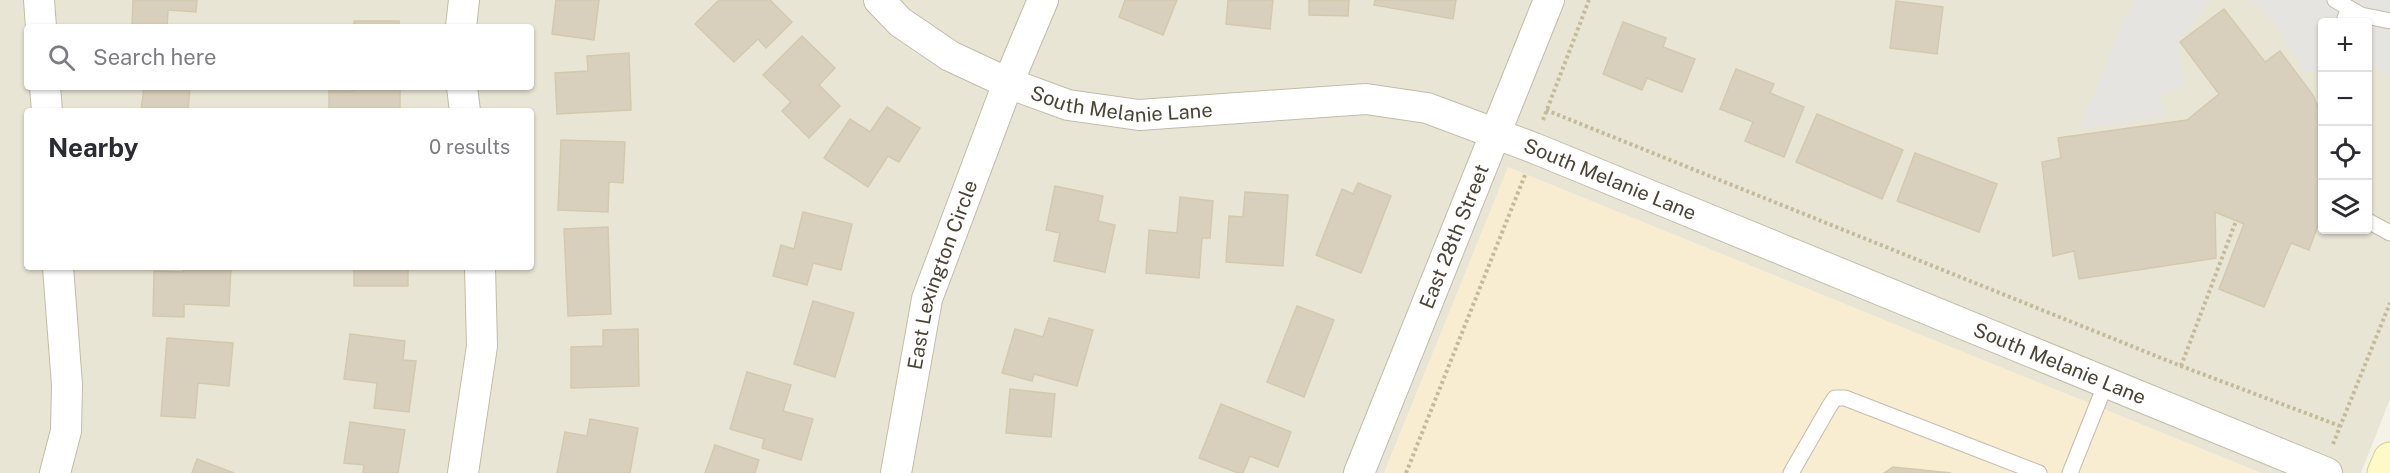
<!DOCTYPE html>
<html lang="en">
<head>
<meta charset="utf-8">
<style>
  :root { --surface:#fff; --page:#f2f2f3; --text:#2b2b33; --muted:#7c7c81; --line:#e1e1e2 }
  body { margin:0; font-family:"Public Sans",sans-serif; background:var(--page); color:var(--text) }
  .controls { position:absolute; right:18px; top:18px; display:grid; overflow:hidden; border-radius:6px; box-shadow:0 2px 4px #0004 }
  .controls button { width:54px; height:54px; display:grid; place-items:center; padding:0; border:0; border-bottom:2px solid var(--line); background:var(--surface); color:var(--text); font:30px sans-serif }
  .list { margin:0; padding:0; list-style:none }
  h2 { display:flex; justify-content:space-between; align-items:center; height:78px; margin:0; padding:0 24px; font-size:26px }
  h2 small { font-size:20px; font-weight:400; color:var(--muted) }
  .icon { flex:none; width:33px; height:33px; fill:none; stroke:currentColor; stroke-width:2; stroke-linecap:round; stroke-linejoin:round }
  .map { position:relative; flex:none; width:2390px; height:473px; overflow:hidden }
  .search { position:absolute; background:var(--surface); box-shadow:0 2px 4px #0004; left:24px; top:24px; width:510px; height:66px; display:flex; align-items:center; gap:15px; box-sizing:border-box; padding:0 21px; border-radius:6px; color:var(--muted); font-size:22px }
  .panel { position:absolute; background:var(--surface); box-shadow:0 2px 4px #0004; left:24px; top:108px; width:510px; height:162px; border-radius:6px }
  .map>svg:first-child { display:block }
  .residential { fill:#e9e5d5; fill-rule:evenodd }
  .commercial { fill:#f8ecd1 }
  .parking { fill:#e6e4e0 }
  .building { fill:#d8d0bc; stroke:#d3c9ae; stroke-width:1.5 }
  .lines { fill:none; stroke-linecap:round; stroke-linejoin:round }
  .service-casing { stroke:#c1bca9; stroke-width:17 }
  .minor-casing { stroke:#c1bca9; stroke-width:32 }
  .secondary-casing { stroke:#d9ce94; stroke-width:35 }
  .path { stroke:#c4ba99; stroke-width:4; stroke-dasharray:3 3; stroke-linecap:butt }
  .service { stroke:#fff; stroke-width:15 }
  .minor { stroke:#fff; stroke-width:30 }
  .secondary { stroke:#fff8c7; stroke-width:33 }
  .labels { text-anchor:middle; stroke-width:5; stroke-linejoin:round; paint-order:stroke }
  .street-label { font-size:20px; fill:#494435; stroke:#fff }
</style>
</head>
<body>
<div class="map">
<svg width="2390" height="473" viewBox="0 0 2390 473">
  <rect width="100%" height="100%" fill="#f5f2e7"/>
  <path class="residential" d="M0,0H2390V399L2361,473H2261L1509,168L1384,473H0ZM2322,22H2368V230H2322ZM27,27H531V87H27ZM27,111H531V267H27Z"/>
  <path class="commercial" d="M1508,167L2261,473H1384Z"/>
  <g class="parking">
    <path d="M2135,0H2212L2177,41L2185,84L2160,96L2165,117L2080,128L2117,36Z"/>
    <path d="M2250,0H2390V74L2373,66L2368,67V22H2322V71L2305,72L2276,25Z"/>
  </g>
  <g class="building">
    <path d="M133,0H197L196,12L168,10L167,27H132Z"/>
    <path d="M556,0H599L594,40L552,34Z"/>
    <path d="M719,0H770L792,22L766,48L758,39L734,62L695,24Z"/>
    <path d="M1125,0H1177L1163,35L1119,17Z"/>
    <path d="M1228,0H1273L1270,29L1226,24Z"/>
    <path d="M1309,0H1349L1348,16L1309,15Z"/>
    <path d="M1375,0H1456L1453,19L1374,5Z"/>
    <path d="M1896,1L1943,7L1937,54L1890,48Z"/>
    <path d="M2224,9L2265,62L2280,51L2313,95L2322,117V214L2309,250L2291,243L2264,307L2219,289L2244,224L2215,212L2216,258L2079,279L2074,251L2053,256L2042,162L2061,158L2058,138L2187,120L2219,94L2180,42Z"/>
    <rect x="354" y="21" width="45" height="6"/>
    <path d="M1623,22L1666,38L1663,47L1695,59L1682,92L1647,78L1642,90L1603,74Z"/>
    <path d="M802,36L835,68L819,85L840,106L809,138L782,111L791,102L763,75Z"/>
    <path d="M629,53L631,110L557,114L555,73L588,71L587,56Z"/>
    <path d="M1736,69L1774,84L1770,93L1804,107L1784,157L1745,141L1753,122L1720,109Z"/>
    <path d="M144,87H190L188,111H141Z"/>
    <path d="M354,87H400V111H329V91H354Z"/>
    <path d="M887,107L920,128L899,162L888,156L868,187L824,158L850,119L870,132Z"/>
    <path d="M1817,114L1903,150L1882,199L1796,162Z"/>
    <path d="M561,140L625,142L623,183L609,182L608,212L558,210Z"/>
    <path d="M1915,153L1997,184L1979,232L1897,201Z"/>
    <path d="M1358,183L1391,196L1361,273L1316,255L1342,189L1353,194Z"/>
    <path d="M1055,186L1103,196L1098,221L1115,225L1105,272L1054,261L1060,233L1046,230Z"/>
    <path d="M1245,192L1288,195L1283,266L1226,262L1229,216L1243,217Z"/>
    <path d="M1180,197L1213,201L1210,238H1202L1199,278L1146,273L1149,230L1177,233Z"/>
    <path d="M803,212L852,224L841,270L813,263L807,285L773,276L781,245L794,249Z"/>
    <path d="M608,227L611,314L568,316L564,229Z"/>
    <path d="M184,267H231L229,306L184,304V317L153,316L154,271L183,272Z"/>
    <rect x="354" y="267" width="54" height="19"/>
    <path d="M813,301L854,313L835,377L794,364Z"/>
    <path d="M1297,306L1334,320L1304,397L1267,382Z"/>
    <path d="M1049,318L1093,330L1077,386L1034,374L1032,381L1002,373L1015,329L1043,337Z"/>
    <path d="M638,329L639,386L571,388V347L603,346V330Z"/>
    <path d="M350,334L405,341L403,360L416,361L409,412L374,408L377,383L344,379Z"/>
    <path d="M167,338L233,343L229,386L198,383L195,418L161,416Z"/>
    <path d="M747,372L791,385L783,411L813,419L801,460L762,448L764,439L730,429Z"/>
    <path d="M1010,389L1055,394L1051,437L1006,433Z"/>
    <path d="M1221,404L1291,432L1278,467L1250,456L1243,473H1238L1199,458Z"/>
    <path d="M590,419L638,428L630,473H557L565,432L587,436Z"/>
    <path d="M350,422L405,430L398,473H363L364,465L344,463Z"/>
    <path d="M715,445L759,460L755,473H705Z"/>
    <path d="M197,459L234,473H192Z"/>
    <path d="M1893,467L1951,473H1884Z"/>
  </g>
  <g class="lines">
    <defs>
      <g id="service">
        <path d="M2335,0L2361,15L2390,21"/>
        <path d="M2344,22L2348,8"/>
        <path d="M2368,221L2390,233"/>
        <path d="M1791,473L1829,407L1835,398H1845L2039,473"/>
        <path d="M2070,473L2106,383"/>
      </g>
      <g id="minor">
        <path d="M39,0L41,27"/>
        <path id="s1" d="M879,0L900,22L950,56L1008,83L1068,105L1139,115L1366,99L1427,108L1534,148L2327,473"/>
        <path d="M461,27L464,0"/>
        <path d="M45,87L47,111"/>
        <path d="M462,87L465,111"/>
        <path d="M55,473L66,431L67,385L58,267"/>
        <path d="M463,473L482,346L480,267"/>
        <path id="s2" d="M896,473L927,299L1008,83L1043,0"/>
        <path id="s3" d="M1359,473L1549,0"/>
      </g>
      <path id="secondary" d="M2384,473L2390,459"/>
    </defs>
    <use href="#service" class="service-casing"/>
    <use href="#minor" class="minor-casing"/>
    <use href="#secondary" class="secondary-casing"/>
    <g class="path">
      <path d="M1546,110L2181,366L2340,426"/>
      <path d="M1543,120L1589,0"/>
      <path d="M2181,366L2236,221"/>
      <path d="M2333,444L2390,303"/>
      <path d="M1406,473L1525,175"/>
    </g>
    <use href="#service" class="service"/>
    <use href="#minor" class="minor"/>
    <use href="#secondary" class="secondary"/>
  </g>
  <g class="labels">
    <g class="street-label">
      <text dy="7" stroke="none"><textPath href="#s1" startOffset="272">South Melanie Lane</textPath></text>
      <text dy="7" stroke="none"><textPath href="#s1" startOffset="776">South Melanie Lane</textPath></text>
      <text dy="7" stroke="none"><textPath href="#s3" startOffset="255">East 28th Street</textPath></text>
      <text dy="7" stroke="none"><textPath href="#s2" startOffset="204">East Lexington Circle</textPath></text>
      <text dy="7" stroke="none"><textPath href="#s1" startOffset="1262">South Melanie Lane</textPath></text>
    </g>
  </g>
</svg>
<div class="controls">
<button>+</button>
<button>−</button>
<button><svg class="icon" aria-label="locate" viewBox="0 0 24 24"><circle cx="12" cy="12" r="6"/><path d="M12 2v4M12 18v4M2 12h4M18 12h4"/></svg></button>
<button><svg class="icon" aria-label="layers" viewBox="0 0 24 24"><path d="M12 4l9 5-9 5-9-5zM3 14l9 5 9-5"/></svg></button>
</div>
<div class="search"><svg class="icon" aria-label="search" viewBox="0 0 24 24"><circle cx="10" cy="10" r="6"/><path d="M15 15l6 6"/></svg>Search here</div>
<section class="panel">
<h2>Nearby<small>0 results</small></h2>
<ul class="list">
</ul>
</section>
</div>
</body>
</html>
